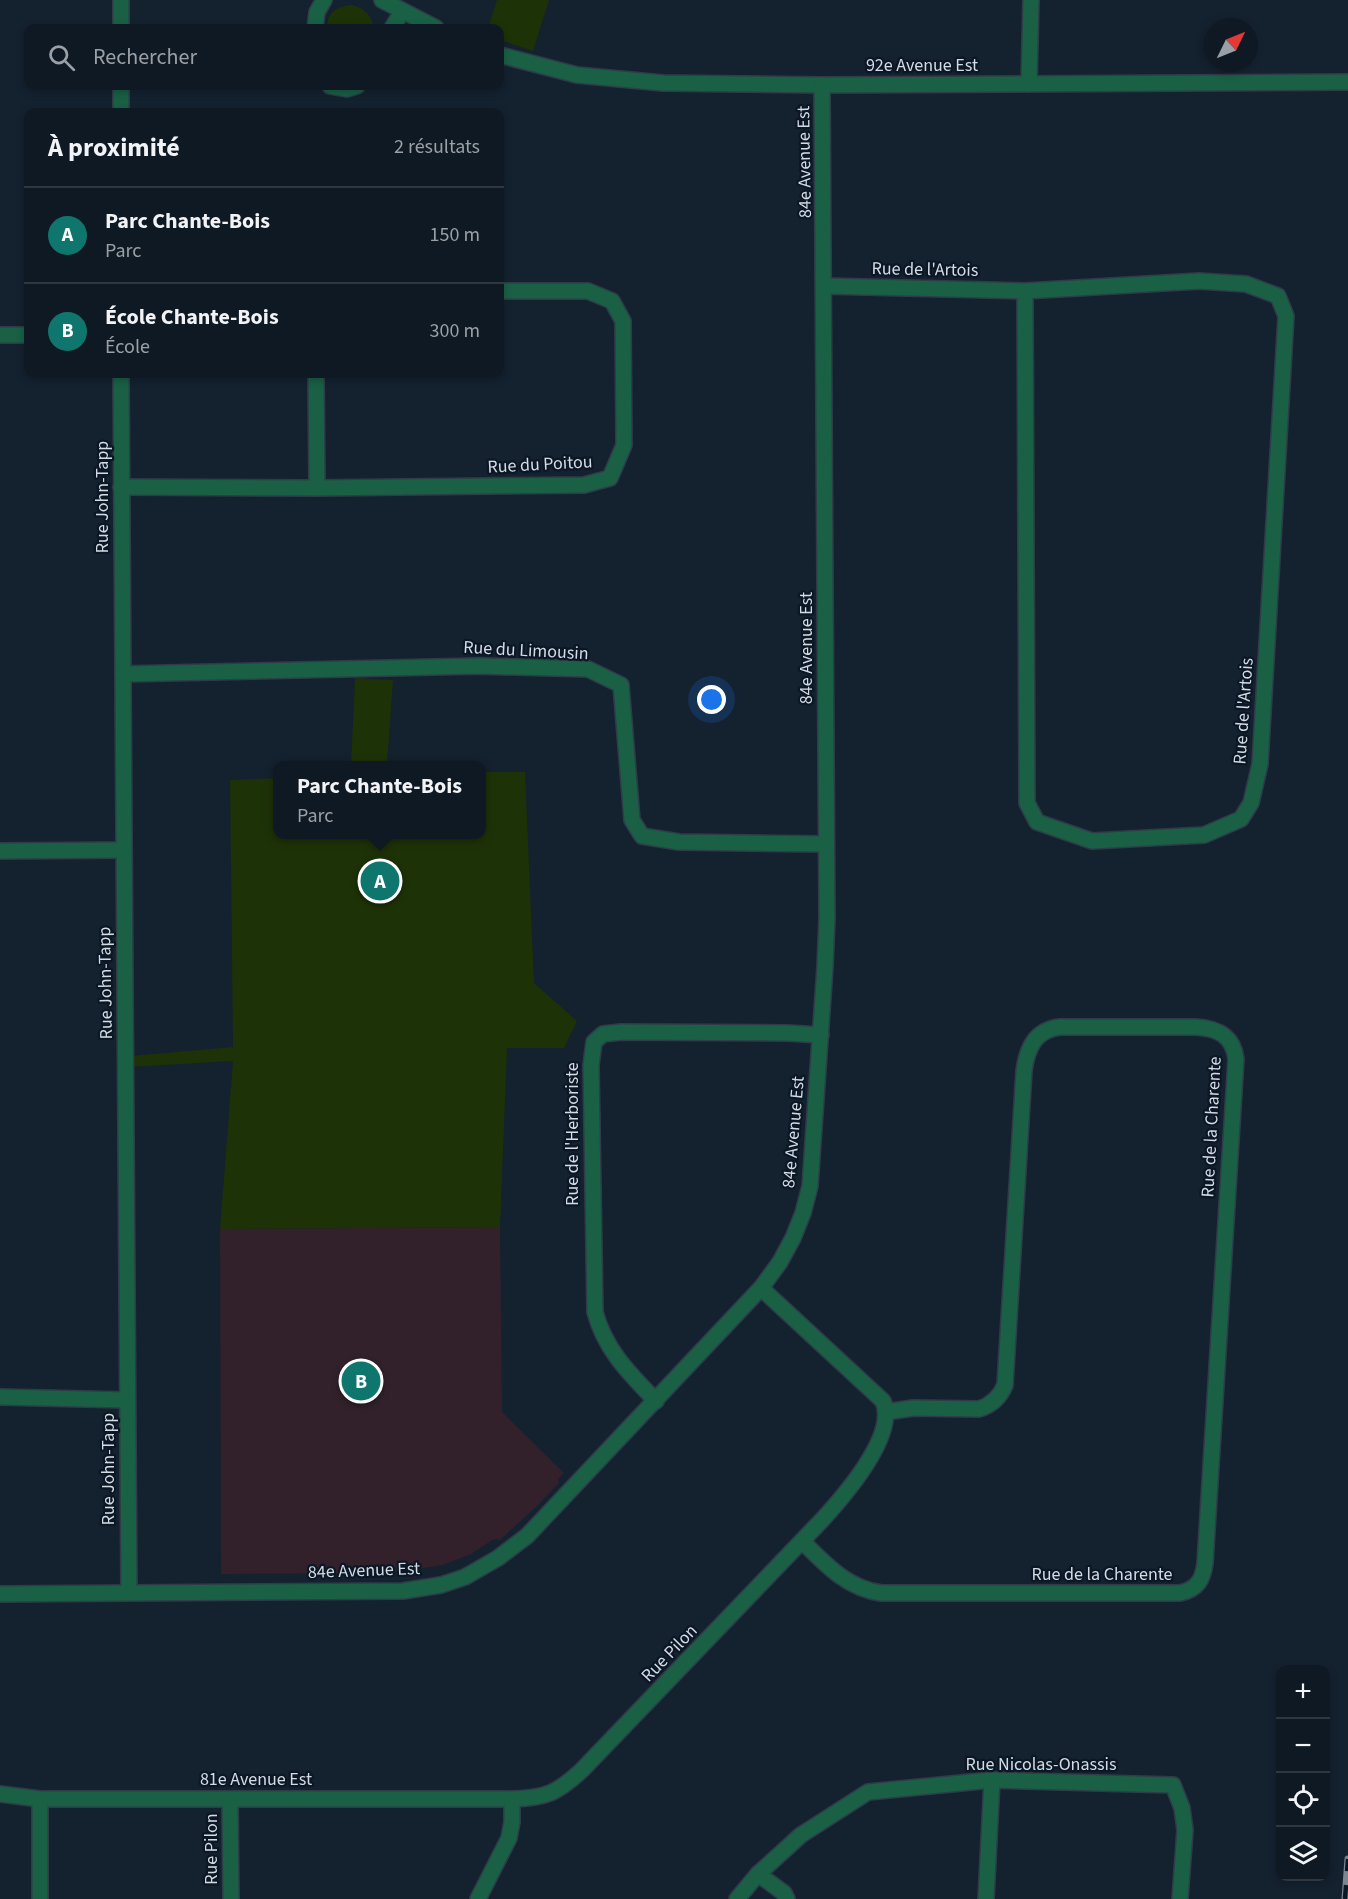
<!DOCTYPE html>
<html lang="fr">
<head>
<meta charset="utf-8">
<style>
  :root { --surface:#0f1923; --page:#18222b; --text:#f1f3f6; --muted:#9ba0a6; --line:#2f3841; --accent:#0f766e }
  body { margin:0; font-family:"Source Sans 3",sans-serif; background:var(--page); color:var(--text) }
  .controls { position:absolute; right:18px; bottom:18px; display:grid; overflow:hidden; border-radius:12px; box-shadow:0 3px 9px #0003 }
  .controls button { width:54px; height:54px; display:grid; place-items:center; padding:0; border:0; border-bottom:2px solid var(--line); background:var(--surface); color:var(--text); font:30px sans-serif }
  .compass { position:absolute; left:1204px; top:18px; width:54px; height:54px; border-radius:50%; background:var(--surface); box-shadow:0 3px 9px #0003; rotate:47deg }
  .you { position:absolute; left:712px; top:700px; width:21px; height:21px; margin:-15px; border:4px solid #fff; border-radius:50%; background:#1a73e8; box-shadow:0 0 0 9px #1a73e833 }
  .badge { display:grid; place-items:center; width:39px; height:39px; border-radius:50%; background:var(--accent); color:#fff; font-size:20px; font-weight:700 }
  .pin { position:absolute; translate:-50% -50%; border:3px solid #fff; box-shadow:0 2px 6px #0006 }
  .popup { position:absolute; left:273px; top:761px; width:213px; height:78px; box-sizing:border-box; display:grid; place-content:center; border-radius:12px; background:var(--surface); filter:drop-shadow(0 2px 4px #0005); font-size:20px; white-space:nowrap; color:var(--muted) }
  .popup b { font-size:22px; color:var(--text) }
  .popup::after { content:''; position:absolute; left:50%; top:100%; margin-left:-12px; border:12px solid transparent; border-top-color:var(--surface) }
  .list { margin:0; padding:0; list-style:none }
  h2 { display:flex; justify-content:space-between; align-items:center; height:78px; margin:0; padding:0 24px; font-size:26px }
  h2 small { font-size:20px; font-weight:400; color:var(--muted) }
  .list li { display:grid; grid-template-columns:39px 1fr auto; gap:18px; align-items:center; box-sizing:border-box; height:96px; padding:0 24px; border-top:2px solid var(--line) }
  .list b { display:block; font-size:22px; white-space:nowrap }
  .list p { margin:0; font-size:20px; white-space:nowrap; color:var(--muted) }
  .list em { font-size:20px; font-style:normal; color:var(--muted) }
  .icon { flex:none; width:33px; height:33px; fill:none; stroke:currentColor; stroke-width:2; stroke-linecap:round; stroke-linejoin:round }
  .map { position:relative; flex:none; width:1348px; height:1899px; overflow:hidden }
  .search { position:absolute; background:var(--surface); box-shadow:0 3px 9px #0003; left:24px; top:24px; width:480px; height:66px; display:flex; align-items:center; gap:15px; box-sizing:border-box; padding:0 21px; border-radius:12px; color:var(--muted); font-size:22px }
  .panel { position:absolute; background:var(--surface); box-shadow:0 3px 9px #0003; left:24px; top:108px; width:480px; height:270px; border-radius:12px }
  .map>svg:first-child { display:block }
  .education { fill:#32212b }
  .green { fill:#1e3207 }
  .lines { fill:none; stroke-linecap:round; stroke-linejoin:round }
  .street-casing { stroke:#2f3b48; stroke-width:18 }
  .street { stroke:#196045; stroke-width:15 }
  .rail-casing { stroke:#7c8692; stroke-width:7 }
  .rail { stroke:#0b1725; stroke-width:4.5; stroke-dasharray:14; stroke-linecap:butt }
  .labels { text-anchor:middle; stroke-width:4.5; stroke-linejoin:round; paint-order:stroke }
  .street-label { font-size:18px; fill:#d3dbe5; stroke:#0b1725 }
</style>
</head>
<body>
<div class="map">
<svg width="1348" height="1899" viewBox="0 0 1348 1899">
  <rect width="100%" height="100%" fill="#14212f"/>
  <path class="education" d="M500,1227L502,1412L564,1473L558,1479L559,1483L538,1505L500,1540L494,1539L471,1554L443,1565L391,1573L221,1574L220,1229Z"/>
  <g class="green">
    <path d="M497,0H549L533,51L500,40V28H488Z"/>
    <path d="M353,5C365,9 372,16 374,28H327C327,12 337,6 353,5Z"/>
    <path d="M355,678L393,680L387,765H351Z"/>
    <path d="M482,772H525L534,983L577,1021L564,1048H507L500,1227L220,1229L233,1061L128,1067L131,1056L233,1047L230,780L278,778V834H482Z"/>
  </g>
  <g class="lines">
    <defs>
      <g id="street">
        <path d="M382,0L436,28"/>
        <path d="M121,28V0"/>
        <path d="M315,28L317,12L324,0"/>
        <path d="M392,28L402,12"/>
        <path d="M500,55L577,75L663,83L822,85L1348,82"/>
        <path d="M1029,84L1031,0"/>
        <path d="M330,86L347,89L357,86"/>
        <path d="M121,112V86"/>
        <path d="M824,286L1025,291L1199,281L1246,284L1278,296L1286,316L1260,764L1251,803L1241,819L1204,835L1092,841L1037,822L1027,803L1025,291"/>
        <path d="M0,335H28"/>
        <path d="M121,374L129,1592"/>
        <path d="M316,374L317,488"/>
        <path d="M121,487L317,488L584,485L610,478L624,445L623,321L612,301L588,291H500"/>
        <path d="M123,674L478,666L588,669L621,685L632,820L642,836L679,842L826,844"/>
        <path d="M0,851L124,850"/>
        <path d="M0,1397L127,1400"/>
        <path d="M656,1401C630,1374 605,1350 595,1312L591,1065L594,1042L603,1034L621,1032L788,1033L821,1035"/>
        <path d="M802,1541C826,1565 847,1588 881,1593H1180C1198,1589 1203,1579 1205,1563L1236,1059C1233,1035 1217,1028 1195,1027H1060C1035,1030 1027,1048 1024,1071L1005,1385C1000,1397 992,1405 979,1409L913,1408L886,1412"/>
        <path d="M0,1594L403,1591L441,1585L465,1577L498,1558L527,1536L761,1288L780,1262L793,1238L803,1213L810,1186L825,967L827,918L822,85"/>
        <path d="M0,1794L40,1799H512C547,1798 557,1793 582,1770L822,1520C844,1496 898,1435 883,1401L761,1288"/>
        <path d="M230,1799L231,1899"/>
        <path d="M758,1874L784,1893L787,1899"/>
        <path d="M40,1899V1799"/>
        <path d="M478,1899L509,1838L512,1822V1799"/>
        <path d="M737,1899L758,1874L801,1835L868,1792L992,1780L1173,1785L1182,1808L1185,1830L1180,1899"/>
        <path d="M986,1899L992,1780"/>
      </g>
    </defs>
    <use href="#street" class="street-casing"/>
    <use href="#street" class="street"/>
    <defs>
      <path id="rail" d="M1345,1899L1348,1859"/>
    </defs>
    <use href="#rail" class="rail-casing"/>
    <use href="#rail" class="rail"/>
  </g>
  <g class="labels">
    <g class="street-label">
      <text x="922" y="71">92e Avenue Est</text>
      <text transform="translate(804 162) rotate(-91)" y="6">84e Avenue Est</text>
      <text transform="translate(925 269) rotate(1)" y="6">Rue de l'Artois</text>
      <text transform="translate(540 464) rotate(-3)" y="6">Rue du Poitou</text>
      <text transform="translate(102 497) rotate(-90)" y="6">Rue John-Tapp</text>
      <text transform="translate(806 648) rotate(-90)" y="6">84e Avenue Est</text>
      <text transform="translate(526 650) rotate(3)" y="6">Rue du Limousin</text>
      <text transform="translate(1243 711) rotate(-86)" y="6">Rue de l'Artois</text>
      <text transform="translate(105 983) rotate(-91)" y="6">Rue John-Tapp</text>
      <text transform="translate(1211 1127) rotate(-87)" y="6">Rue de la Charente</text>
      <text transform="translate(793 1132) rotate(-85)" y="6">84e Avenue Est</text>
      <text transform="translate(572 1134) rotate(-90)" y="6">Rue de l'Herboriste</text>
      <text transform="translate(108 1469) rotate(-90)" y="6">Rue John-Tapp</text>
      <text transform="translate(364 1570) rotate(-2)" y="6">84e Avenue Est</text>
      <text x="1102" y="1580">Rue de la Charente</text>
      <text transform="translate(669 1653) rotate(-46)" y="6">Rue Pilon</text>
      <text x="1041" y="1770">Rue Nicolas-Onassis</text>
      <text x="256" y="1785">81e Avenue Est</text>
      <text transform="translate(211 1849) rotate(-90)" y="6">Rue Pilon</text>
    </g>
  </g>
</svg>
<div class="controls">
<button>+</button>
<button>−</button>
<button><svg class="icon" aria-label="locate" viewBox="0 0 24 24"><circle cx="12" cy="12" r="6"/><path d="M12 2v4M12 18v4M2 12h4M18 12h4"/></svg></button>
<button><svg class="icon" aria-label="layers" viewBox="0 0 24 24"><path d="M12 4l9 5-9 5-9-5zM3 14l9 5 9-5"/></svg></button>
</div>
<svg class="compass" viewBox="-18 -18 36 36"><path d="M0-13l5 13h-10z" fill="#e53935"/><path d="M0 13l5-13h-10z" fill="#9ba0a6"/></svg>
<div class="you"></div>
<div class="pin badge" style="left:380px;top:881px">A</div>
<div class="popup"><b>Parc Chante-Bois</b>Parc</div>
<div class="pin badge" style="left:361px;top:1381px">B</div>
<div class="search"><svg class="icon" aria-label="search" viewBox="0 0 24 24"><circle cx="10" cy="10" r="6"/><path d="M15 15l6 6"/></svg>Rechercher</div>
<section class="panel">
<h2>À proximité<small>2 résultats</small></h2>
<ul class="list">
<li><span class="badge">A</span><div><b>Parc Chante-Bois</b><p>Parc</p></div><em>150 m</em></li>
<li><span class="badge">B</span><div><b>École Chante-Bois</b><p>École</p></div><em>300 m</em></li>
</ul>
</section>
</div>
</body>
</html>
